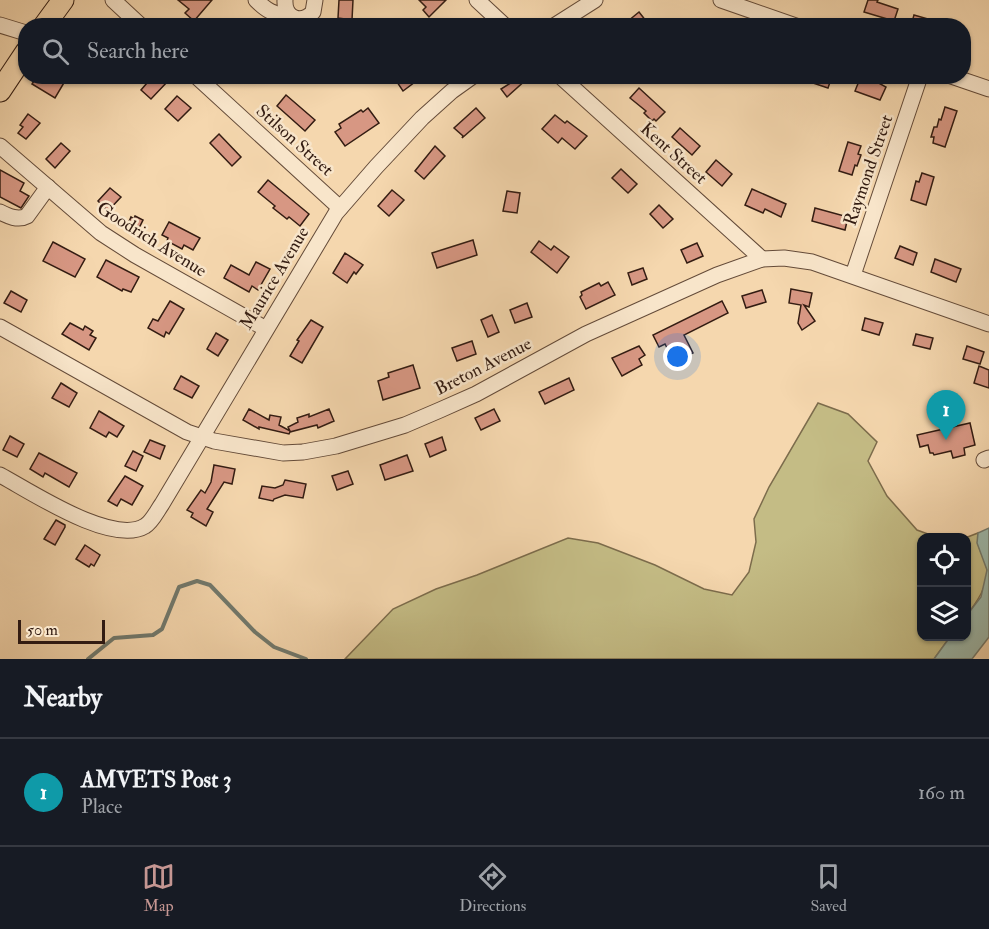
<!DOCTYPE html>
<html lang="en">
<head>
<meta charset="utf-8">
<style>
  :root { --surface:#171b24; --page:#20242c; --text:#f1f3f6; --muted:#9ea1a6; --line:#363941; --accent:#c59692 }
  body { margin:0; font-family:"IM FELL Double Pica",serif; background:var(--page); color:var(--text) }
  .controls { position:absolute; right:18px; bottom:18px; display:grid; overflow:hidden; border-radius:12px; box-shadow:0 2px 4px #0004 }
  .controls button { width:54px; height:54px; display:grid; place-items:center; padding:0; border:0; border-bottom:2px solid var(--line); background:var(--surface); color:var(--text); font:30px sans-serif }
  .scale { position:absolute; left:18px; bottom:15px; width:87px; box-sizing:border-box; padding-left:6px; border:3px solid #331c12; border-top:0; font-size:16px; line-height:21px; white-space:nowrap; color:#331c12; -webkit-text-stroke:4px #f8e5ca; paint-order:stroke }
  .you { position:absolute; left:678px; top:357px; width:21px; height:21px; margin:-15px; border:4px solid #fff; border-radius:50%; background:#1a73e8; box-shadow:0 0 0 9px #1a73e833 }
  .badge { display:grid; place-items:center; width:39px; height:39px; border-radius:50%; background:var(--accent); color:#fff; font-size:20px; font-weight:700 }
  .pin { position:absolute; translate:-50% -50px; filter:drop-shadow(0 2px 3px #0008) }
  .pin::after { content:''; position:absolute; top:32px; width:21px; height:18px; background:inherit; clip-path:polygon(0 0,100% 0,50% 100%) }
  .list { margin:0; padding:0; list-style:none }
  h2 { display:flex; justify-content:space-between; align-items:center; height:78px; margin:0; padding:0 24px; font-size:26px }
  h2 small { font-size:20px; font-weight:400; color:var(--muted) }
  .list li { display:grid; grid-template-columns:39px 1fr auto; gap:18px; align-items:center; box-sizing:border-box; height:108px; padding:0 24px; border-top:2px solid var(--line) }
  .list b { display:block; font-size:22px; white-space:nowrap }
  .list p { margin:0; font-size:20px; white-space:nowrap; color:var(--muted) }
  .list em { font-size:20px; font-style:normal; color:var(--muted) }
  .icon { flex:none; width:33px; height:33px; fill:none; stroke:currentColor; stroke-width:2; stroke-linecap:round; stroke-linejoin:round }
  .map { position:relative; flex:none; width:989px; height:659px; overflow:hidden }
  .search { position:absolute; background:var(--surface); box-shadow:0 2px 4px #0004; left:18px; right:18px; top:18px; height:66px; display:flex; align-items:center; gap:15px; box-sizing:border-box; padding:0 21px; border-radius:24px; color:var(--muted); font-size:22px }
  .sheet { height:186px; background:var(--surface) }
  nav { display:flex; justify-content:space-around; align-items:center; box-sizing:border-box; height:84px; border-top:2px solid var(--line); background:var(--surface); font-size:16px; color:var(--muted) }
  nav a { display:grid; justify-items:center; gap:3px }
  nav .on { color:var(--accent) }
  .map>svg:first-child { display:block }
  .green { fill:#c4bc85; stroke:#7c6c4c; stroke-width:1.5 }
  .water { fill:#9cb9ac; stroke:#727a6e; stroke-width:1.5 }
  .lines { fill:none; stroke-linecap:round; stroke-linejoin:round }
  .stream { stroke:#727a6e; stroke-width:4 }
  .building { fill:#d79783; stroke:#331c12; stroke-width:1.5 }
  .minor-casing { stroke:#644b39; stroke-width:17 }
  .highway-casing { stroke:#331c12; stroke-width:23 }
  .minor { stroke:#f8e5ca; stroke-width:15 }
  .highway { stroke:#f5d7ae; stroke-width:21 }
  .labels { text-anchor:middle; stroke-width:5; stroke-linejoin:round; paint-order:stroke }
  .street-label { font-size:18px; fill:#331c12; stroke:#f8e5ca }
</style>
</head>
<body>
<div class="map">
<svg width="989" height="659" viewBox="0 0 989 659">
  <rect width="100%" height="100%" fill="#f5d7ae"/>
  <filter id="stains"><feTurbulence type="fractalNoise" baseFrequency=".00333" numOctaves="4"/><feColorMatrix values="0 0 0 0 .2 0 0 0 0 .09 0 0 0 0 .02 0 0 0 .5 -.17"/></filter>
  <radialGradient id="worn" r=".72"><stop offset=".6" stop-color="#630" stop-opacity="0"/><stop offset="1" stop-color="#630" stop-opacity=".3"/></radialGradient>
  <g class="green">
    <path d="M818,403L848,414L877,442L868,461L887,496L917,530L936,537L922,538V636L950,637L934,659H345L393,609L436,589L477,575L568,538L598,543L655,565L704,589L732,595L749,572L756,542L754,519L769,487Z"/>
    <path d="M978,533C976,550 984,554 987,569C989,585 976,603 967,615L966,538H965Z"/>
  </g>
  <path class="water" d="M989,528V637L972,659H934L950,637L966,636L967,615L981,597L987,570L977,543L978,533Z"/>
  <g class="lines">
    <path class="stream" d="M88,659L114,638L153,635L162,629L179,587L197,581L210,585L255,632L274,647L306,659"/>
  </g>
  <g class="building">
    <path d="M178,0H212L194,21L185,13L189,9Z"/>
    <path d="M339,0H353L352,20L338,18Z"/>
    <path d="M419,0H446L429,17L423,10L426,7Z"/>
    <path d="M868,0H878L877,2L898,9L894,21L864,12Z"/>
    <path d="M639,12L650,26H622Z"/>
    <path d="M914,15L942,23V26H911Z"/>
    <path d="M37,76H68L55,98L32,84Z"/>
    <path d="M153,76H163L168,81L151,99L141,90Z"/>
    <path d="M393,76H423L403,91Z"/>
    <path d="M522,76L528,78L507,97L501,89Z"/>
    <path d="M798,76H832L828,88L798,78Z"/>
    <path d="M861,76H866L886,87L880,100L855,91Z"/>
    <path d="M639,88L665,112L656,121L654,119L652,121L644,113L646,111L630,98Z"/>
    <path d="M286,95L315,120L305,131L277,106Z"/>
    <path d="M177,96L191,108L178,121L165,109Z"/>
    <path d="M945,107L957,111L945,147L933,143L934,137H931L934,127H937L939,119L941,120Z"/>
    <path d="M368,108L379,123L345,146L335,132L341,128L339,124L361,110L363,112Z"/>
    <path d="M476,108L485,118L462,138L463,136L454,128Z"/>
    <path d="M28,114L40,123L26,139L18,133L23,127L20,125Z"/>
    <path d="M555,115L565,123L567,121L587,136L575,149L562,138L558,143L542,129Z"/>
    <path d="M680,128L700,146L692,155L672,137Z"/>
    <path d="M219,134L241,157L232,166L210,143Z"/>
    <path d="M848,142L861,146L858,154L861,155L857,166L855,165L852,175L839,171Z"/>
    <path d="M61,143L70,151L55,168L46,159Z"/>
    <path d="M435,146L445,156L424,179L415,171Z"/>
    <path d="M716,160L732,174L722,186L706,172Z"/>
    <path d="M621,169L637,184L628,193L612,178Z"/>
    <path d="M0,170L24,183L20,191L29,196L21,208L0,197Z"/>
    <path d="M922,173L934,177L926,205L911,200L916,181L919,182Z"/>
    <path d="M268,180L309,214L300,226L289,217L287,219L273,208L275,206L258,192Z"/>
    <path d="M110,188L121,197L108,211L98,201Z"/>
    <path d="M752,189L786,204L781,217L765,209L763,213L745,205Z"/>
    <path d="M392,190L404,200L389,216L378,206Z"/>
    <path d="M507,191L520,193L517,213L503,211Z"/>
    <path d="M659,205L673,219L663,228L650,214Z"/>
    <path d="M815,208L848,217L845,230L812,221Z"/>
    <path d="M135,216L143,220L135,236L126,229L131,217L134,219Z"/>
    <path d="M169,222L200,238L193,250L184,245L182,249L167,241L168,238L162,235Z"/>
    <path d="M473,240L477,255L437,268L432,253Z"/>
    <path d="M539,241L551,250L554,246L569,257L557,273L531,252Z"/>
    <path d="M53,242L85,259L75,277L43,261Z"/>
    <path d="M697,243L703,256L687,263L681,250Z"/>
    <path d="M900,246L917,253L913,265L895,258Z"/>
    <path d="M345,253L363,265L356,274L354,272L347,283L333,273Z"/>
    <path d="M935,259L961,269L956,282L931,272Z"/>
    <path d="M106,260L139,277L131,292L123,289L122,291L97,277Z"/>
    <path d="M256,262L270,269L258,290L252,286L249,292L224,278L231,265L249,275Z"/>
    <path d="M643,268L647,279L632,285L628,273Z"/>
    <path d="M608,282L615,295L586,309L580,297L582,295L581,292L599,283L601,286Z"/>
    <path d="M791,289L812,293L809,307L804,305L815,321L802,330L798,323L801,305L789,303Z"/>
    <path d="M762,290L766,302L746,308L742,296Z"/>
    <path d="M11,291L27,300L21,312L4,303Z"/>
    <path d="M170,301L184,309L169,334L166,332L164,337L148,328L153,319L158,321Z"/>
    <path d="M722,301L728,313L684,335L693,353L674,362L665,344L659,347L653,335Z"/>
    <path d="M527,303L532,317L515,323L510,310Z"/>
    <path d="M492,315L499,332L488,337L481,320Z"/>
    <path d="M865,318L883,323L879,335L862,330Z"/>
    <path d="M311,320L323,327L302,363L290,356L299,341L297,340Z"/>
    <path d="M70,323L83,330L85,326L93,331L90,335L96,338L89,350L62,334Z"/>
    <path d="M216,333L228,340L218,356L207,349Z"/>
    <path d="M916,334L933,338L930,349L913,345Z"/>
    <path d="M472,341L476,354L457,361L452,348Z"/>
    <path d="M639,346L645,355L639,359L642,365L622,376L612,358Z"/>
    <path d="M967,346L984,352L980,364L963,359Z"/>
    <path d="M413,365L420,388L383,400L378,381L389,377L388,373Z"/>
    <path d="M979,366L989,370V388L974,383Z"/>
    <path d="M181,376L199,386L192,398L174,389Z"/>
    <path d="M569,378L574,390L545,404L539,392Z"/>
    <path d="M61,383L77,393L69,407L52,398Z"/>
    <path d="M249,409L269,420L270,415L281,417L279,425L290,431L288,427L298,422L297,418L309,414V417L329,409L334,421L318,428L317,425L290,432L289,434L259,427V429L243,420Z"/>
    <path d="M494,409L500,421L481,430L475,418Z"/>
    <path d="M99,411L124,426L117,437L109,432L106,437L90,428Z"/>
    <path d="M970,423L975,445L964,448L965,455L953,458L951,451L934,455L933,453H930L928,445L920,447L917,435Z"/>
    <path d="M10,436L24,444L17,457L3,450Z"/>
    <path d="M442,437L446,450L430,457L425,444Z"/>
    <path d="M150,440L165,446L160,459L144,452Z"/>
    <path d="M133,451L143,456L136,471L125,466Z"/>
    <path d="M39,453L77,473L69,487L45,473L43,477L30,469Z"/>
    <path d="M407,455L413,471L385,480L380,465Z"/>
    <path d="M214,465L235,469L232,484L224,482L207,509L213,512L206,526L191,517L193,513L187,510L201,490L205,493L211,482Z"/>
    <path d="M348,471L353,484L337,490L332,476Z"/>
    <path d="M125,476L143,486L132,505L121,499L117,506L108,501Z"/>
    <path d="M285,480L306,484L303,498L285,495L274,499L273,501L259,498L262,486L275,488L283,485Z"/>
    <path d="M56,520L65,525V527L55,545L44,539Z"/>
    <path d="M85,545L100,555L94,566L91,564L89,567L76,559Z"/>
  </g>
  <g class="lines">
    <defs>
      <g id="minor">
        <path d="M113,0L141,26"/>
        <path d="M256,0C265,9 275,17 288,13"/>
        <path d="M285,0C284,18 301,25 313,12L315,0"/>
        <path d="M477,0L505,26"/>
        <path d="M721,0L796,26"/>
        <path d="M0,25L26,33"/>
        <path d="M554,26L595,0"/>
        <path d="M196,76L340,208"/>
        <path d="M560,76L762,259"/>
        <path d="M951,76L989,89"/>
        <path d="M0,146L101,233L135,255L266,329"/>
        <path d="M0,212C8,216 18,221 27,216L48,187"/>
        <path d="M853,275L920,76"/>
        <path d="M0,327L187,432L214,441L283,453L303,452L336,446L405,425L440,410L476,394L586,334L717,275L762,259L784,258L812,262L989,324"/>
        <path d="M984,460L989,458"/>
        <path d="M0,475C30,491 112,546 145,526C152,522 157,511 162,504L336,213L376,167L422,118L452,91L473,76"/>
      </g>
      <g id="highway">
        <path d="M44,26L63,0"/>
        <path d="M0,91L26,52"/>
      </g>
    </defs>
    <use href="#minor" class="minor-casing"/>
    <use href="#highway" class="highway-casing"/>
    <use href="#minor" class="minor"/>
    <use href="#highway" class="highway"/>
  </g>
  <g class="labels">
    <g class="street-label">
      <text transform="translate(295 140) rotate(42)" y="6">Stilson Street</text>
      <text transform="translate(674 153) rotate(42)" y="6">Kent Street</text>
      <text transform="translate(868 170) rotate(-71)" y="6">Raymond Street</text>
      <text transform="translate(152 239) rotate(32)" y="6">Goodrich Avenue</text>
      <text transform="translate(274 278) rotate(-59)" y="6">Maurice Avenue</text>
      <text transform="translate(483 366) rotate(-27)" y="6">Breton Avenue</text>
    </g>
  </g>
  <rect width="100%" height="100%" filter="url(#stains)"/>
  <rect width="100%" height="100%" fill="url(#worn)"/>
</svg>
<div class="controls">
<button><svg class="icon" aria-label="locate" viewBox="0 0 24 24"><circle cx="12" cy="12" r="6"/><path d="M12 2v4M12 18v4M2 12h4M18 12h4"/></svg></button>
<button><svg class="icon" aria-label="layers" viewBox="0 0 24 24"><path d="M12 4l9 5-9 5-9-5zM3 14l9 5 9-5"/></svg></button>
</div>
<div class="scale">50 m</div>
<div class="you"></div>
<div class="pin badge" style="left:946px;top:440px;background:#0f9aa8">1</div>
<div class="search"><svg class="icon" aria-label="search" viewBox="0 0 24 24"><circle cx="10" cy="10" r="6"/><path d="M15 15l6 6"/></svg>Search here</div>
</div>
<section class="sheet">
<h2>Nearby<small></small></h2>
<ul class="list">
<li><span class="badge" style="background:#0f9aa8">1</span><div><b>AMVETS Post 3</b><p>Place</p></div><em>160 m</em></li>
</ul>
</section>
<nav>
<a class="on"><svg class="icon" aria-label="map" viewBox="0 0 24 24"><path d="M3 6l6-2 6 2 6-2v14l-6 2-6-2-6 2zM9 4v14M15 6v14"/></svg>Map</a>
<a><svg class="icon" aria-label="directions" viewBox="0 0 24 24"><path d="M12 3l9 9-9 9-9-9zM9 14v-3h6M13 9l2 2-2 2"/></svg>Directions</a>
<a><svg class="icon" aria-label="saved" viewBox="0 0 24 24"><path d="M7 4h10v16l-5-4-5 4z"/></svg>Saved</a>
</nav>
</body>
</html>
